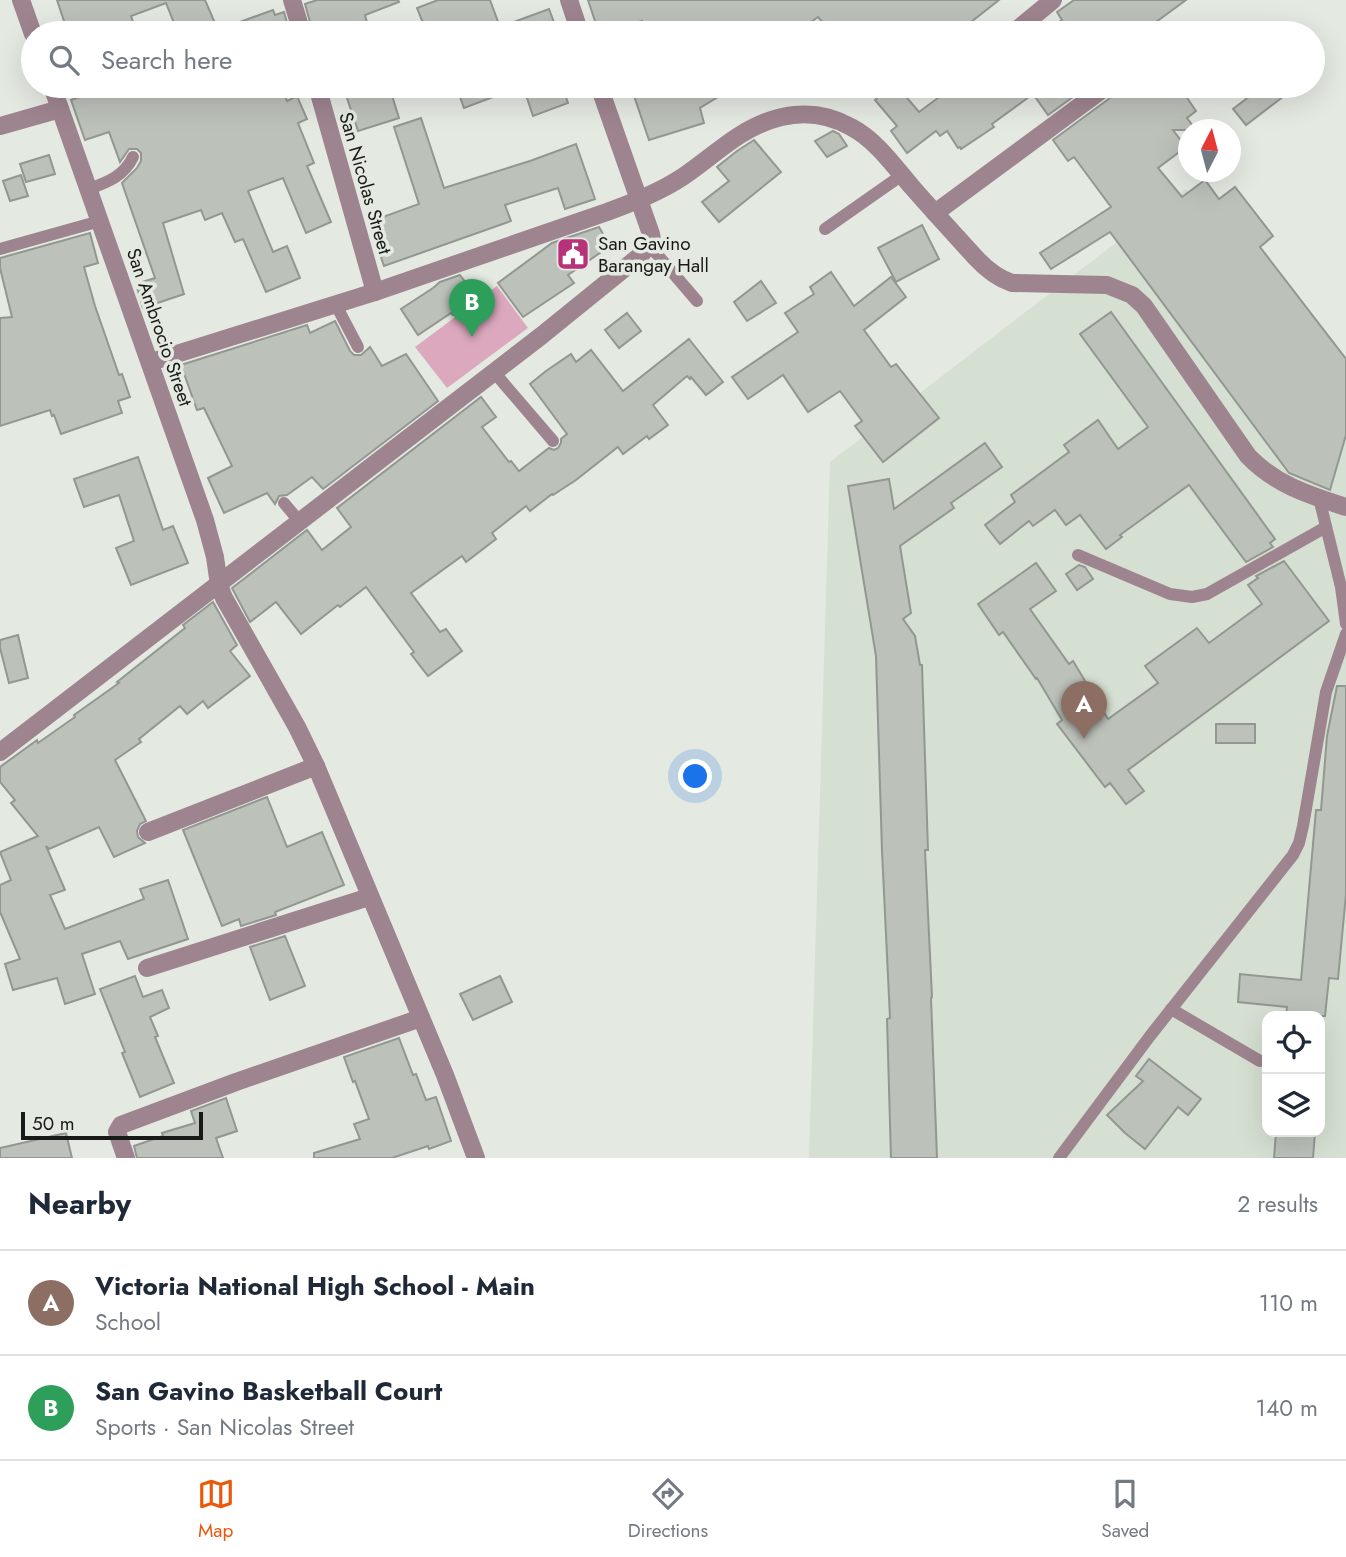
<!DOCTYPE html>
<html lang="en">
<head>
<meta charset="utf-8">
<style>
  :root { --surface:#fff; --page:#f2f2f3; --text:#1f2937; --muted:#747a83; --line:#e0e1e3; --accent:#ea580c }
  body { margin:0; font-family:Jost,sans-serif; background:var(--page); color:var(--text) }
  .controls { position:absolute; right:21px; bottom:21px; display:grid; overflow:hidden; border-radius:14px; box-shadow:0 7px 28px #0002 }
  .controls button { width:63px; height:63px; display:grid; place-items:center; padding:0; border:0; border-bottom:2px solid var(--line); background:var(--surface); color:var(--text); font:35px sans-serif }
  .compass { position:absolute; left:1178px; top:119px; width:63px; height:63px; border-radius:50%; background:var(--surface); box-shadow:0 7px 28px #0002; rotate:6deg }
  .scale { position:absolute; left:21px; bottom:18px; width:182px; box-sizing:border-box; padding-left:7px; border:4px solid #181a17; border-top:0; font-size:19px; line-height:24px; white-space:nowrap; color:#181a17; -webkit-text-stroke:5px #e4e9e2; paint-order:stroke }
  .you { position:absolute; left:696px; top:777px; width:24px; height:24px; margin:-18px; border:5px solid #fff; border-radius:50%; background:#1a73e8; box-shadow:0 0 0 10px #1a73e833 }
  .badge { display:grid; place-items:center; width:46px; height:46px; border-radius:50%; background:var(--accent); color:#fff; font-size:23px; font-weight:700 }
  .pin { position:absolute; translate:-50% -58px; filter:drop-shadow(0 2px 4px #0008) }
  .pin::after { content:''; position:absolute; top:37px; width:24px; height:21px; background:inherit; clip-path:polygon(0 0,100% 0,50% 100%) }
  .list { margin:0; padding:0; list-style:none }
  h2 { display:flex; justify-content:space-between; align-items:center; height:91px; margin:0; padding:0 28px; font-size:30px }
  h2 small { font-size:23px; font-weight:400; color:var(--muted) }
  .list li { display:grid; grid-template-columns:46px 1fr auto; gap:21px; align-items:center; box-sizing:border-box; height:105px; padding:0 28px; border-top:2px solid var(--line) }
  .list b { display:block; font-size:26px; white-space:nowrap }
  .list p { margin:0; font-size:23px; white-space:nowrap; color:var(--muted) }
  .list em { font-size:23px; font-style:normal; color:var(--muted) }
  .icon { flex:none; width:38px; height:38px; fill:none; stroke:currentColor; stroke-width:2; stroke-linecap:round; stroke-linejoin:round }
  .map { position:relative; flex:none; width:1346px; height:1158px; overflow:hidden }
  .search { position:absolute; background:var(--surface); box-shadow:0 7px 28px #0002; left:21px; right:21px; top:21px; height:77px; display:flex; align-items:center; gap:18px; box-sizing:border-box; padding:0 24px; border-radius:38px; color:var(--muted); font-size:26px }
  .sheet { height:301px; background:var(--surface) }
  nav { display:flex; justify-content:space-around; align-items:center; box-sizing:border-box; height:98px; border-top:2px solid var(--line); background:var(--surface); font-size:19px; color:var(--muted) }
  nav a { display:grid; justify-items:center; gap:4px }
  nav .on { color:var(--accent) }
  .map>svg:first-child { display:block }
  .built { fill:#d6e0d2; fill-rule:evenodd }
  .pitch { fill:#dca8be }
  .building { fill:#bcc1ba; stroke:#929791; stroke-width:2 }
  .lines { fill:none; stroke-linecap:round; stroke-linejoin:round }
  .service { stroke:#9e848f; stroke-width:12 }
  .minor { stroke:#9e848f; stroke-width:18 }
  .labels { text-anchor:middle; stroke-width:7; stroke-linejoin:round; paint-order:stroke }
  .street-label { font-size:19px; fill:#181a17; stroke:#e4e9e2 }
  .poi-label { font-size:19px; fill:#181a17; stroke:#e4e9e2; text-anchor:start }
</style>
</head>
<body>
<div class="map">
<svg width="1346" height="1158" viewBox="0 0 1346 1158">
  <rect width="100%" height="100%" fill="#e4e9e2"/>
  <path class="built" d="M1186,189L1346,395V1158H809L830,462ZM1267,1016H1320V1132H1267Z"/>
  <path class="pitch" d="M497,286L528,328L447,388L415,347Z"/>
  <g class="building">
    <path d="M57,0H205L218,30L273,10L275,15L284,12L290,33H178L166,3L131,16L137,33H68Z"/>
    <path d="M317,0H398L399,2L365,15L370,33H313L305,4Z"/>
    <path d="M438,0H490L500,27L549,9L558,33H427L417,8Z"/>
    <path d="M588,0H999L957,33H832L818,17L796,33H647L642,21L599,33Z"/>
    <path d="M1074,0H1186L1141,33H1042L1062,20L1057,12Z"/>
    <path d="M113,86H281L287,101L297,96L307,119L298,123L314,163L307,166L331,222L306,233L283,178L248,191L273,252L287,246L300,278L266,292L243,239L235,242L222,213L205,220L201,210L163,223L184,294L143,308L136,284L155,278L122,183L137,168L141,161V153L137,149H129L120,162L109,132L85,140L71,100Z"/>
    <path d="M343,86H389L399,118L358,131Z"/>
    <path d="M456,86H517V88L464,108Z"/>
    <path d="M523,86H562L568,103L533,116Z"/>
    <path d="M645,86H736L700,108L704,123L649,140L632,90Z"/>
    <path d="M870,86H897L919,112L954,86H1088L1048,115L1033,94L992,124L994,127L961,149L960,147L958,148L947,131L940,136L936,131L907,153L891,131L897,126L875,100L879,96Z"/>
    <path d="M1118,86H1179L1196,111L1187,118L1196,130H1173L1186,147L1158,168L1182,197L1205,180L1219,199L1235,187L1273,236L1260,247L1346,359V435L1330,490L1289,473L1110,232L1051,269L1040,253L1111,207L1074,157L1068,161L1053,140L1114,95L1117,91Z"/>
    <path d="M1263,86H1297L1246,125L1233,109Z"/>
    <path d="M421,118L444,188L530,161L576,144L595,199L565,209L558,188L505,205L511,221L384,266L369,222L419,204L394,127Z"/>
    <path d="M833,131L839,134L847,146L827,157L815,141Z"/>
    <path d="M754,140L781,172L719,222L702,202L729,181L717,167L737,151Z"/>
    <path d="M49,155L55,174L26,182L20,164Z"/>
    <path d="M21,175L28,196L10,201L3,181Z"/>
    <path d="M922,225L939,259L896,282L878,248Z"/>
    <path d="M599,227L610,246L568,275L574,283L523,317L498,283L552,243Z"/>
    <path d="M90,233L98,263L84,267L95,306L119,375L122,374L130,397L118,401L122,413L61,434L54,415L52,416L50,410L0,426V318L12,317L0,268V258Z"/>
    <path d="M831,272L854,306L891,277L906,297L864,330L891,367L896,364L939,418L883,462L855,426L862,421L840,391L808,412L783,375L748,399L732,377L798,332L785,313L814,294L810,287Z"/>
    <path d="M460,275L477,298L453,315L451,313L418,335L401,309L433,288L440,282Z"/>
    <path d="M761,281L776,303L747,321L734,302Z"/>
    <path d="M1111,312L1275,539L1270,543L1273,547L1246,562L1189,485L1120,535L1122,537L1106,549L1080,515L1066,525L1055,510L1033,526L1029,521L1000,544L985,525L1015,502L1011,495L1069,452L1064,445L1098,420L1118,449L1148,427L1080,334Z"/>
    <path d="M627,313L641,331L619,348L605,330Z"/>
    <path d="M335,321L350,351L354,355H361L370,347L382,366L406,354L438,401L323,489L312,477L287,495L279,496L275,504L267,493L224,513L208,478L232,466L204,408L197,410L181,365L307,325L310,333Z"/>
    <path d="M689,339L723,382L706,395L691,377L690,379L687,376L653,405L668,425L649,439L647,436L623,454L618,447L576,480L553,495L552,494L530,511L526,506L492,533L496,539L466,562L462,556L411,593L440,632L446,629L462,651L428,676L411,654L414,652L366,587L340,607L338,605L301,634L276,602L250,622L232,588L307,530L322,550L351,527L337,508L481,397L496,417L482,427L509,462L511,461L519,471L549,448L554,450L558,448L561,443V439L567,434L530,384L546,371L571,354L576,362L591,350L623,391Z"/>
    <path d="M985,443L1002,467L951,503L954,508L900,546L911,613L903,619L915,636L920,665H922L928,850H925L932,997L931,998L937,1158H891L887,1019L890,1018L882,851L876,656L848,486L889,479L894,509Z"/>
    <path d="M138,457L163,530L173,526L188,563L131,585L116,548L134,541L119,495L84,507L74,479Z"/>
    <path d="M1284,561L1329,621L1128,770L1144,791L1126,804L1110,783L1105,787L1057,724L1062,720L1037,678L1036,679L1003,632L999,635L978,604L1036,563L1056,591L1030,609L1069,664L1073,661L1108,719L1158,683L1145,666L1197,628L1209,643L1262,604L1248,585L1258,578L1256,576Z"/>
    <path d="M1079,565L1085,567L1093,579L1077,590L1066,574Z"/>
    <path d="M213,602L237,645L230,651L250,676L208,708L203,701L187,714L180,706L139,739L141,742L115,760L146,821L140,824L137,831L138,837L145,843L114,857L99,827L49,849L46,846L65,890L50,895L65,929L144,899L140,889L168,880L188,939L128,959L120,941L82,954L95,994L65,1004L57,978L13,990L5,964L20,959L0,912V885L11,880L0,852L38,836L11,803L15,800L0,782V767L37,740L38,743L75,717L74,715L119,683L117,682L185,628L183,625Z"/>
    <path d="M18,635L28,678L9,683L0,648V640Z"/>
    <path d="M1337,686H1346V894L1338,979L1329,978L1325,1016H1286L1287,1007L1238,1002L1240,974L1301,980L1316,810H1321L1327,736Z"/>
    <rect x="1216" y="724" width="39" height="19"/>
    <path d="M267,797L287,847L322,832L344,885L275,912L276,915L241,926L239,919L222,926L183,830Z"/>
    <path d="M285,936L305,986L270,1000L250,947Z"/>
    <path d="M135,976L143,997L162,990L169,1008L150,1017L158,1036L155,1037L174,1083L140,1097L122,1053L125,1052L100,989Z"/>
    <path d="M500,976L512,1002L473,1020L460,994Z"/>
    <path d="M399,1038L413,1075L416,1074L426,1100L436,1097L451,1141L429,1149L428,1146L392,1158H314V1153L360,1139L354,1124L369,1119L355,1081L353,1082L344,1057Z"/>
    <path d="M1149,1059L1201,1099L1188,1115L1178,1107L1145,1149L1125,1133L1107,1115L1143,1081L1136,1076Z"/>
    <path d="M226,1098L237,1131L216,1138L223,1158H137L134,1146L163,1136L162,1133L195,1123L191,1111Z"/>
    <path d="M1276,1132H1315L1313,1158H1274Z"/>
    <path d="M66,1133L72,1158H0V1148Z"/>
  </g>
  <g class="lines">
    <g class="service">
      <path d="M89,189C108,182 124,176 133,157"/>
      <path d="M825,229L902,175"/>
      <path d="M649,245L697,301"/>
      <path d="M0,249L100,221"/>
      <path d="M336,305L358,347"/>
      <path d="M494,372L553,441"/>
      <path d="M1319,498L1341,587L1346,624"/>
      <path d="M284,503L300,522"/>
      <path d="M1078,555L1170,594L1192,597L1207,594L1326,527"/>
      <path d="M1171,1009L1260,1061"/>
      <path d="M1059,1158L1150,1036L1293,855L1299,843L1303,826L1326,692L1346,634"/>
    </g>
    <g class="minor">
      <path d="M21,0L33,34"/>
      <path d="M292,0L302,33"/>
      <path d="M569,0L580,33"/>
      <path d="M1013,33L1053,0"/>
      <path d="M52,86L205,520L215,557L219,585L224,598L297,727L316,766L445,1075L476,1158"/>
      <path d="M317,86L375,292"/>
      <path d="M0,126L60,109"/>
      <path d="M935,213L1107,86"/>
      <path d="M151,362L375,292L607,212C634,202 660,192 684,176C703,163 721,147 740,135C775,113 814,106 851,127C876,140 894,166 912,187C933,211 955,235 976,258C987,270 997,278 1012,283L1107,285L1132,295L1144,306L1248,456C1276,485 1309,495 1346,507"/>
      <path d="M0,752L541,336L641,255L652,240L651,234L599,86"/>
      <path d="M148,832L316,766"/>
      <path d="M147,968L369,897"/>
      <path d="M126,1158L117,1132L121,1125L236,1082L421,1018"/>
    </g>
  </g>
  <defs>
    <symbol id="civic-square" viewBox="-11 -11 22 22"><rect x="-9" y="-9" width="18" height="18" rx="4" fill="#b63279" stroke="#e4e9e2"/><path d="M-.6-6.5H3V-4.5H.6V-3L4-1V1h2V6H-6V1h2V-1L-.6-3ZM-1.2 2.5V6h2.4V2.5Z" fill="#fff"/></symbol>
  </defs>
  <g fill-rule="evenodd">
    <use href="#civic-square" x="554" y="235" width="38" height="38"/>
  </g>
  <g class="labels">
    <g class="street-label">
      <text transform="translate(366 183) rotate(74)" y="7">San Nicolas Street</text>
      <text transform="translate(160 327) rotate(71)" y="7">San Ambrocio Street</text>
    </g>
    <g class="poi-label">
      <text x="598" y="250">San Gavino<tspan x="598" dy="22">Barangay Hall</tspan></text>
    </g>
  </g>
</svg>
<div class="controls">
<button><svg class="icon" aria-label="locate" viewBox="0 0 24 24"><circle cx="12" cy="12" r="6"/><path d="M12 2v4M12 18v4M2 12h4M18 12h4"/></svg></button>
<button><svg class="icon" aria-label="layers" viewBox="0 0 24 24"><path d="M12 4l9 5-9 5-9-5zM3 14l9 5 9-5"/></svg></button>
</div>
<svg class="compass" viewBox="-18 -18 36 36"><path d="M0-13l5 13h-10z" fill="#e53935"/><path d="M0 13l5-13h-10z" fill="#747a83"/></svg>
<div class="scale">50 m</div>
<div class="you"></div>
<div class="pin badge" style="left:1084px;top:739px;background:#8d6e63">A</div>
<div class="pin badge" style="left:472px;top:337px;background:#2e9e5b">B</div>
<div class="search"><svg class="icon" aria-label="search" viewBox="0 0 24 24"><circle cx="10" cy="10" r="6"/><path d="M15 15l6 6"/></svg>Search here</div>
</div>
<section class="sheet">
<h2>Nearby<small>2 results</small></h2>
<ul class="list">
<li><span class="badge" style="background:#8d6e63">A</span><div><b>Victoria National High School - Main</b><p>School</p></div><em>110 m</em></li>
<li><span class="badge" style="background:#2e9e5b">B</span><div><b>San Gavino Basketball Court</b><p>Sports · San Nicolas Street</p></div><em>140 m</em></li>
</ul>
</section>
<nav>
<a class="on"><svg class="icon" aria-label="map" viewBox="0 0 24 24"><path d="M3 6l6-2 6 2 6-2v14l-6 2-6-2-6 2zM9 4v14M15 6v14"/></svg>Map</a>
<a><svg class="icon" aria-label="directions" viewBox="0 0 24 24"><path d="M12 3l9 9-9 9-9-9zM9 14v-3h6M13 9l2 2-2 2"/></svg>Directions</a>
<a><svg class="icon" aria-label="saved" viewBox="0 0 24 24"><path d="M7 4h10v16l-5-4-5 4z"/></svg>Saved</a>
</nav>
</body>
</html>
